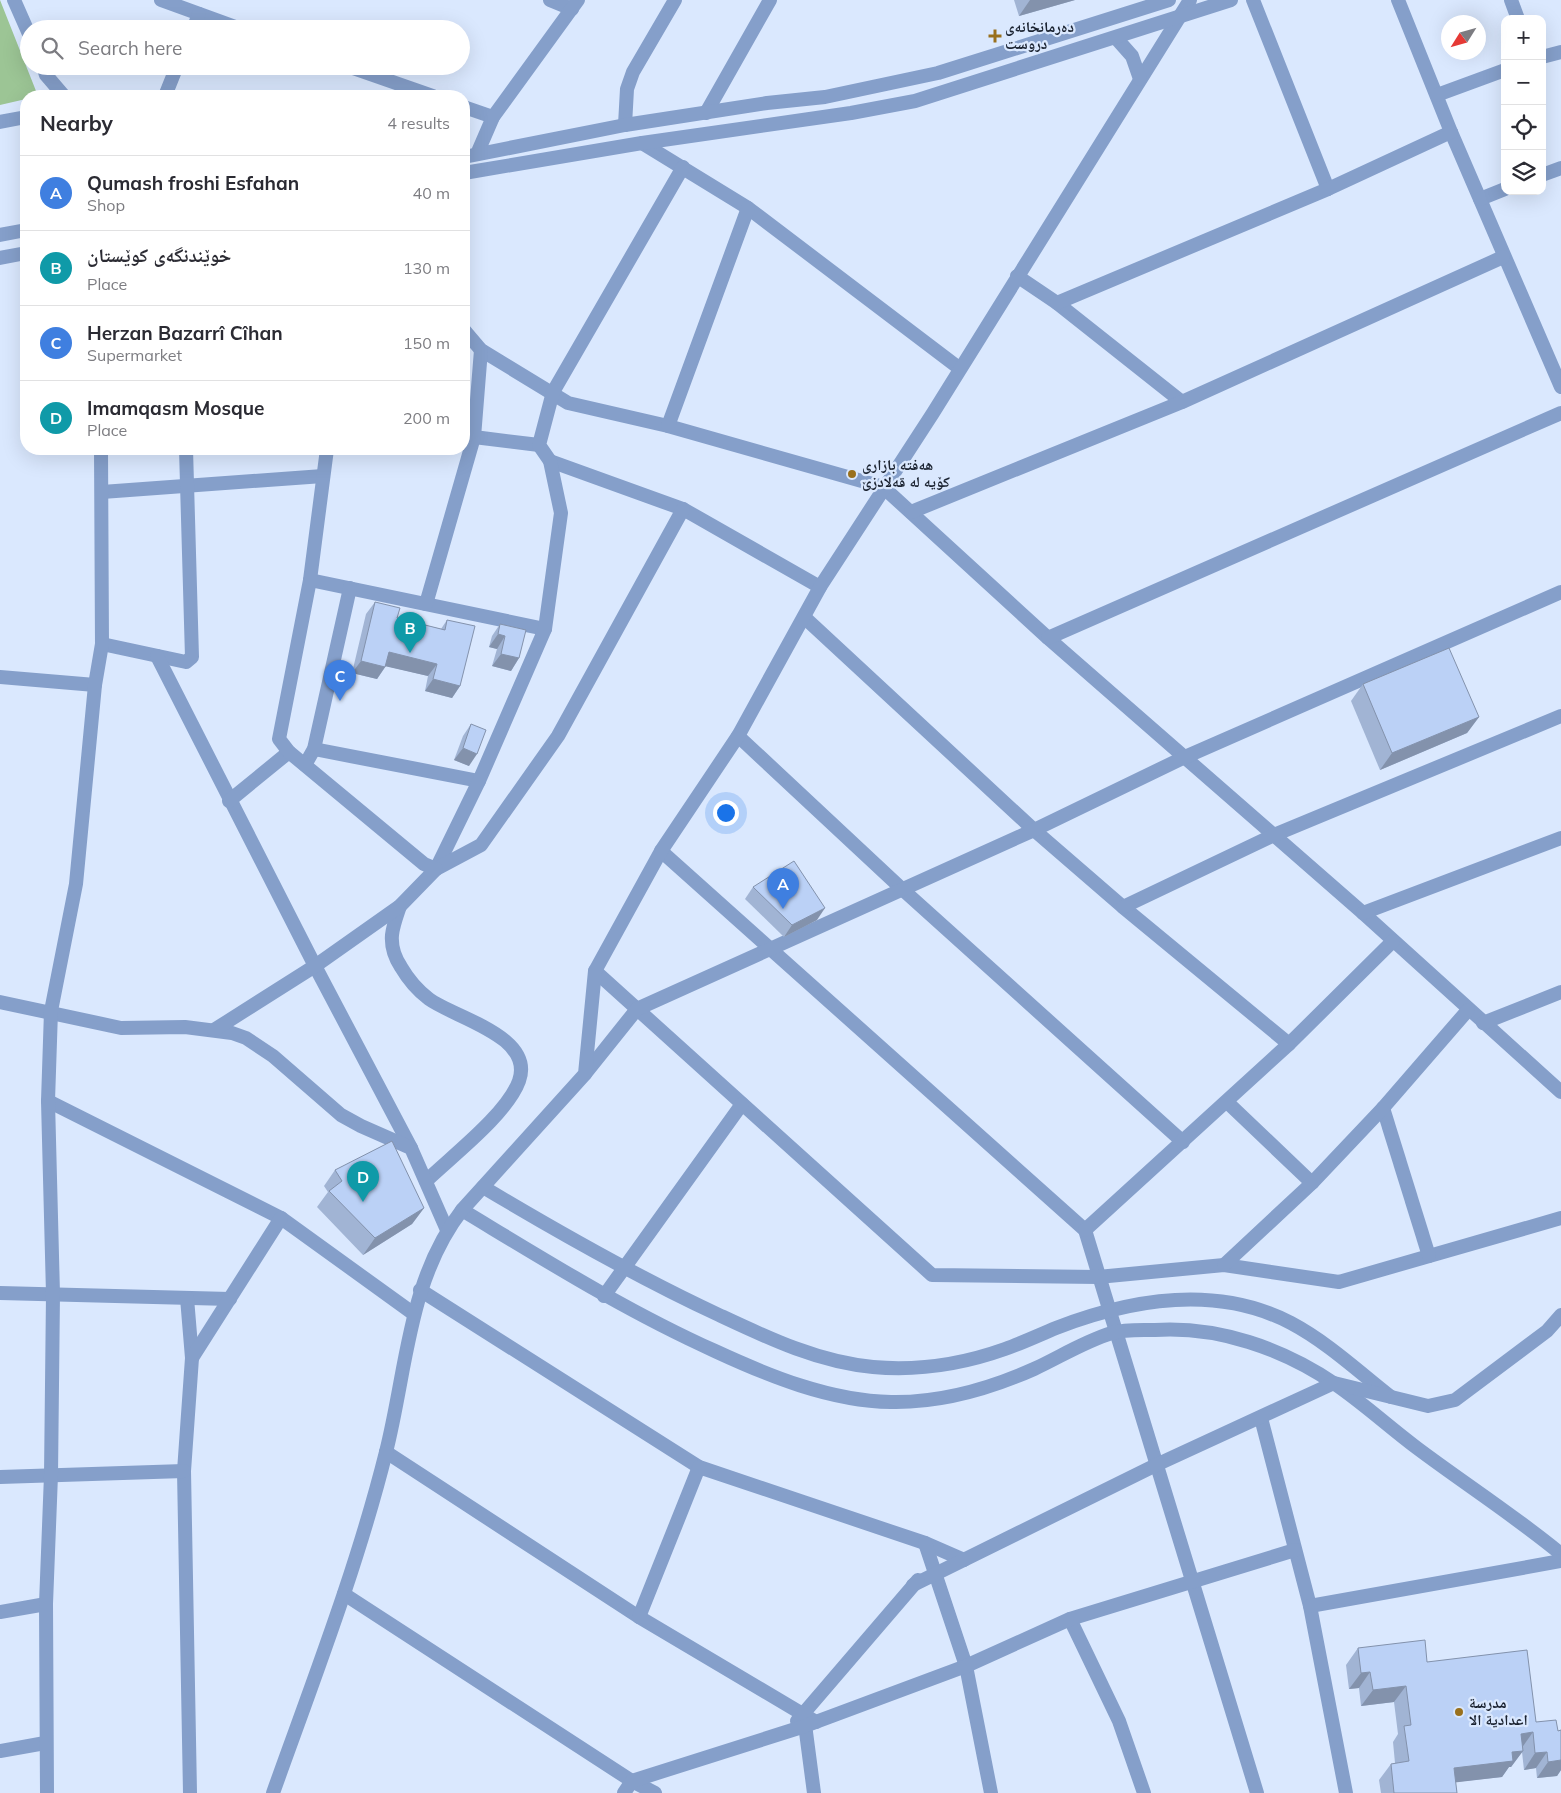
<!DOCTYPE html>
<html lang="en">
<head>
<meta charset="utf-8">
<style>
  :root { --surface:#fff; --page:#f2f2f3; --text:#2b2b33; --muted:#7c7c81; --line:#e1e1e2; --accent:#99701d }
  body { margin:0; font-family:Mulish,"Noto Naskh Arabic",sans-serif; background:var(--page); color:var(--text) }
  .controls { position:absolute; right:15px; top:15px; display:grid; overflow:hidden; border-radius:10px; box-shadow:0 5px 20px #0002 }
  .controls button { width:45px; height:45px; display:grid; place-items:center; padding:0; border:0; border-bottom:1px solid var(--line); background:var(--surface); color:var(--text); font:25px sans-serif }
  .compass { position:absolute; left:1441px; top:15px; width:45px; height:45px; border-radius:50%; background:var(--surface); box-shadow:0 5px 20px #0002; rotate:233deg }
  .you { position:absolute; left:725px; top:812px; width:18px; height:18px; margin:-12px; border:4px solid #fff; border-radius:50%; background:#1a73e8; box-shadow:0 0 0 8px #1a73e833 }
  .badge { display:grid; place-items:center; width:32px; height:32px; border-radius:50%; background:var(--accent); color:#fff; font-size:16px; font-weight:700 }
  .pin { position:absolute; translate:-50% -41px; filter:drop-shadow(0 1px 2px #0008) }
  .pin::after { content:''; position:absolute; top:26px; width:18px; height:15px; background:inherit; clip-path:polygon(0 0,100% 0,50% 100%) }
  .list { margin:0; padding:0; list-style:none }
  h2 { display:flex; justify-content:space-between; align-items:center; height:65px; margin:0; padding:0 20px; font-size:21px }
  h2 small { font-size:16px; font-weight:400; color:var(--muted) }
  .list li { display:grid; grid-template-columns:32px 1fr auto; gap:15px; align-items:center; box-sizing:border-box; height:75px; padding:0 20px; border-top:1px solid var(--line) }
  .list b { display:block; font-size:19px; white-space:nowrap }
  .list p { margin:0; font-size:16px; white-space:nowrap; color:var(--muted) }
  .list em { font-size:16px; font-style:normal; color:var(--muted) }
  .icon { flex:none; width:28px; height:28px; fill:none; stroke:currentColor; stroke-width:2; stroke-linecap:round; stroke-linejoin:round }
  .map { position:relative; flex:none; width:1561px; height:1793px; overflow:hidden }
  .search { position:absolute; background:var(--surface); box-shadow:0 5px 20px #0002; left:20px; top:20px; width:450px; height:55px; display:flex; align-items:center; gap:12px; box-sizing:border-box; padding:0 18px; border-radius:28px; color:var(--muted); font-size:19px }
  .panel { position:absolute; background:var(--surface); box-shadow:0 5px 20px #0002; left:20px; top:90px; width:450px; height:365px; border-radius:20px }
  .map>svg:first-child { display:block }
  .green { fill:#9cc595 }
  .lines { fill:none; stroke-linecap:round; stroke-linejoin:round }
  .minor { stroke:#859fca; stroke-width:14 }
  .tertiary { stroke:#859fca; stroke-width:14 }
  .wall { fill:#a1b4d4 }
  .shaded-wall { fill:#8392ac }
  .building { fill:#bbd1f6; stroke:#8392ac }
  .poi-dot { fill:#99701d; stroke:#dae8fe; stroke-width:2 }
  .labels { text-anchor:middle; stroke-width:4.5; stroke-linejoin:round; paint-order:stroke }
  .poi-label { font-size:15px; font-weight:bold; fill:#1b2331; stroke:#dae8fe; text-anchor:start }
</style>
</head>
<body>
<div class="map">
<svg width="1561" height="1793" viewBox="0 0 1561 1793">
  <rect width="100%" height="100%" fill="#dae8fe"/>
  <path class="green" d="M0,0L38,96H26V99L0,105Z"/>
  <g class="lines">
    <g class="minor">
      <path d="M14,0L29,34"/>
      <path d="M161,0L241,29"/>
      <path d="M550,0L572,9"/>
      <path d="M1253,0L1328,189"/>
      <path d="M1398,0L1451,132L1561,387"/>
      <path d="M1511,0L1518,19"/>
      <path d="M193,29L199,14"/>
      <path d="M1542,57L1561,52"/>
      <path d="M43,66L46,75L64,96"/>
      <path d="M347,66L433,96"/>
      <path d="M1437,95L1505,70"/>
      <path d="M165,96L177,66"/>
      <path d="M464,107L493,117"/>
      <path d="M706,113L770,0"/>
      <path d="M0,122L26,117"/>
      <path d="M625,125L627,89L633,72L675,0"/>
      <path d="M642,143L748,208L959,368"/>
      <path d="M477,154L493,117L578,0"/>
      <path d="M1542,175L1561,168"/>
      <path d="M1480,199L1505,189"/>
      <path d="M1017,276L1057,303L1182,402"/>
      <path d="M1057,303L1328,189L1451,132"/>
      <path d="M464,330L481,350L568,403L668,426L883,487L1048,638L1363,913L1561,1092"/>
      <path d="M668,426L748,208"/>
      <path d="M474,437L539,445"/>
      <path d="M550,461L683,509L820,587"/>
      <path d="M102,492L323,476"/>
      <path d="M911,512L1182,402L1503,257"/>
      <path d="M310,580L545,629"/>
      <path d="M426,604L474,437L481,350"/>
      <path d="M804,617L1034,830L1123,907L1289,1044"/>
      <path d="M1048,638L1561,413"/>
      <path d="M102,644L186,662L192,657L186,449"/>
      <path d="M157,656L315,966L411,1148"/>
      <path d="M0,677L95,685"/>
      <path d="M738,736L902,889L1183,1142"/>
      <path d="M314,749L479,781"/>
      <path d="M305,765L314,749L350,588"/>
      <path d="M229,801L289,752"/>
      <path d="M661,851L1085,1230L1257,1793"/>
      <path d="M436,869L479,781L545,629L561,513L550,461L539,445L553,392L683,167"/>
      <path d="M436,869L481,845L558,736L683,509"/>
      <path d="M400,906C397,915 393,925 392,935C391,947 395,958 401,967C408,979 417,990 429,999C455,1018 535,1036 519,1081C507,1114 452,1156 426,1181"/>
      <path d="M1123,907L1274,835L1561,716"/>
      <path d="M1363,913L1561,838"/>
      <path d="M595,971L932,1275L1098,1277L1224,1265L1339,1282L1561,1218"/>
      <path d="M0,1002L121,1028L185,1027L232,1033L246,1038L273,1056L341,1115L361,1126L411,1148L447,1230"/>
      <path d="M1483,1023L1561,992"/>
      <path d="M214,1030L315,966L400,906L436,869L424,864L289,752L279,739L310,580L327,449"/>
      <path d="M585,1074L637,1009L1034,830L1185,757L1561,592"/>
      <path d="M48,1101L281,1218L414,1314"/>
      <path d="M1227,1102L1312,1183"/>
      <path d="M1383,1108L1429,1256"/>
      <path d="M483,1187C560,1233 637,1277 719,1315C768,1338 818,1362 873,1367C918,1371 963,1364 1005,1349C1022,1343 1039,1335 1056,1328C1131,1299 1216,1284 1291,1323C1327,1342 1359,1372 1391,1397"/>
      <path d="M462,1210C545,1260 626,1311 715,1351C769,1376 830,1401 891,1402C941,1403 989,1389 1034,1369C1060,1357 1085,1341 1112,1333C1125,1329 1141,1330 1155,1330C1218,1326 1282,1348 1335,1384C1363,1403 1389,1427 1417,1448C1465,1484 1515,1516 1561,1554"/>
      <path d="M1085,1230L1289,1044L1393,941"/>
      <path d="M1224,1265L1312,1183L1383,1108L1468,1010"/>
      <path d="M420,1290L699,1467L925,1543L964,1560"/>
      <path d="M0,1293L230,1299"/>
      <path d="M604,1296L742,1104"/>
      <path d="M187,1298L192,1358L184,1471L190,1793"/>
      <path d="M192,1358L281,1218"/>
      <path d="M1261,1418L1310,1606L1346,1793"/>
      <path d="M386,1452L639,1617L816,1722"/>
      <path d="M0,1477L184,1471"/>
      <path d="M925,1543L966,1666L991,1793"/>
      <path d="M913,1585L1156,1465L1334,1383L1428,1406L1455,1400L1547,1331L1561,1315"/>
      <path d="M344,1594L632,1781L655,1793"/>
      <path d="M1310,1606L1561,1561"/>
      <path d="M0,1612L46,1604"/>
      <path d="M639,1617L699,1467"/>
      <path d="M1070,1619L1119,1721L1144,1793"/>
      <path d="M804,1717L814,1793"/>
      <path d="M797,1721L918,1580"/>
      <path d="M0,1751L45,1743"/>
      <path d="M47,1793L46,1604L51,1475L53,1294L48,1101L51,1011L76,884L95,685L102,644L101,449"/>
      <path d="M273,1793C313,1681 357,1568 386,1452C407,1369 408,1280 462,1210L585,1074L595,971L661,851L738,736L820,587L933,413L1190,0"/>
      <path d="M624,1793L632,1781L805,1726L966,1666L1070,1619L1295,1550"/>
    </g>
    <g class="tertiary">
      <path d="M1116,38L1132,56L1140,79"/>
      <path d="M464,157L625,125L767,103L825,97L938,73L1169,0"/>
      <path d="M464,173L642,143L851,113L915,101L1231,0"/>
      <path d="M0,235L26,230"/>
      <path d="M0,258L26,253"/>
    </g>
  </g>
  <g class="wall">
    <path d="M1014,0H1075L1019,16Z"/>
    <path d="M375,602L397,618L441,629L447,620L460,686L452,698L425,691L428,676L386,666L377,679L352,673L366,614Z"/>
    <path d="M500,624L519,658L511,671L492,666L497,649L489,647L492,636Z"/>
    <path d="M1363,684L1479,717L1467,733L1380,770L1351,701Z"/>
    <path d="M471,724L469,766L454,760L463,736Z"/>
    <path d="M753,887L817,920L784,937L745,899Z"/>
    <path d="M335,1170L424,1208L412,1224L363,1255L317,1207L328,1192L324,1186Z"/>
    <path d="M1358,1648L1427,1662L1536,1722L1558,1731L1561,1730V1770L1557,1776L1537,1778L1536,1768L1524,1770L1522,1752L1511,1767H1509L1502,1777L1455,1782L1457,1793H1381L1379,1780L1391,1764L1395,1763L1393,1742L1398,1734L1394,1702L1361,1706L1359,1688L1349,1689L1346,1665Z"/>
  </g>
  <g class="shaded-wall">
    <path d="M1030,0H1075L1019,16Z"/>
    <path d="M498,634L505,636L497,649L489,647Z"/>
    <path d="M389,652L437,664L428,676L380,665Z"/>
    <path d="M501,654L519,658L511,671L492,666Z"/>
    <path d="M361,661L385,667L377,679L352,673Z"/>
    <path d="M433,679L460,686L452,698L425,691Z"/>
    <path d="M1479,717L1467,733L1380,770L1392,753Z"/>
    <path d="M463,748L477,754L469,766L454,760Z"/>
    <path d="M825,908L817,920L784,937L792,925Z"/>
    <path d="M424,1208L412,1224L363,1255L375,1238Z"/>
    <path d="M1370,1672L1359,1688L1349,1689L1361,1673Z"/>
    <path d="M1406,1686L1394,1702L1361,1706L1373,1690Z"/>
    <path d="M1533,1732L1521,1749V1734Z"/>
    <path d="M1523,1751L1511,1767H1509L1502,1777L1442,1784L1454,1768L1512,1752Z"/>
    <path d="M1547,1752L1536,1768L1524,1770L1535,1753Z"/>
    <path d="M1561,1760V1770L1557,1776L1537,1778L1548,1762Z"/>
  </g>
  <g class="building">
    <path d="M375,602L400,608L397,618L445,630L447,620L475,626L460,686L433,679L437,664L389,652L385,667L361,661Z"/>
    <path d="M500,624L526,630L519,658L501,654L505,636L498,634Z"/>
    <path d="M1449,648L1479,717L1392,753L1363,684Z"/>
    <path d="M471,724L486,730L477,754L463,748Z"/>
    <path d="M794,861L825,908L792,925L753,887Z"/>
    <path d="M392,1141L424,1208L375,1238L329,1191L342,1181L335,1170Z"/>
    <path d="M1425,1640L1427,1662L1527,1650L1536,1722L1556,1720L1558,1731L1561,1730V1760L1548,1762L1547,1752L1535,1753L1533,1732L1521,1734L1523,1751L1512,1752L1513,1761L1454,1768L1457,1793H1394L1391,1764L1409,1761L1404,1726L1411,1725L1406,1686L1373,1690L1370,1672L1361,1673L1358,1648Z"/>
  </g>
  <g class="poi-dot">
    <path d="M992.5 28.5h5v5h5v5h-5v5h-5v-5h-5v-5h5z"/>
    <circle cx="852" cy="474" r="5"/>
    <circle cx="1459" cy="1712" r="5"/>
  </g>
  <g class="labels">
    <g class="poi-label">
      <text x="1005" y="32">دەرمانخانەی<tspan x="1005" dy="17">دروست</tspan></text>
      <text x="862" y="470">هەفتە بازاری<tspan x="862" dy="17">کۆیە لە قەلادزێ</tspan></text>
      <text x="1469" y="1708">مدرسة<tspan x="1469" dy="17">اعدادية الا</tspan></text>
    </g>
  </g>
</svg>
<div class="controls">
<button>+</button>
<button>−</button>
<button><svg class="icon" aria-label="locate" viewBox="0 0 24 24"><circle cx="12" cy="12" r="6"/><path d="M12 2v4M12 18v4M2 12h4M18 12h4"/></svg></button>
<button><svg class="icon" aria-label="layers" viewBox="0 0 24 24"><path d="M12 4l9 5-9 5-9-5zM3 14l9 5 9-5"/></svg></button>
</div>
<svg class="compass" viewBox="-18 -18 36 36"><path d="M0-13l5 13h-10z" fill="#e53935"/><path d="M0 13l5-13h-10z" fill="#7c7c81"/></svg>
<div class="you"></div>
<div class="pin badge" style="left:783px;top:909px;background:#3f7fe0">A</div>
<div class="pin badge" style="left:410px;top:653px;background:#0f9aa8">B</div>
<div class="pin badge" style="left:340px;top:701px;background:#3f7fe0">C</div>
<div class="pin badge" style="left:363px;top:1202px;background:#0f9aa8">D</div>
<div class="search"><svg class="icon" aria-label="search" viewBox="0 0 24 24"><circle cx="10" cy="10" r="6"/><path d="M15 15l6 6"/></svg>Search here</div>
<section class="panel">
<h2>Nearby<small>4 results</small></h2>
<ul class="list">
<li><span class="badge" style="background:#3f7fe0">A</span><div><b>Qumash froshi Esfahan</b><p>Shop</p></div><em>40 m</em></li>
<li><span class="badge" style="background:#0f9aa8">B</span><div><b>خوێندنگەی کوێستان</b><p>Place</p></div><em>130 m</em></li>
<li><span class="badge" style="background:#3f7fe0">C</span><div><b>Herzan Bazarrî Cîhan</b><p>Supermarket</p></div><em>150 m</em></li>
<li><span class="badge" style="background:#0f9aa8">D</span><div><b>Imamqasm Mosque</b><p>Place</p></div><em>200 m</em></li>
</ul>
</section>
</div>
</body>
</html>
